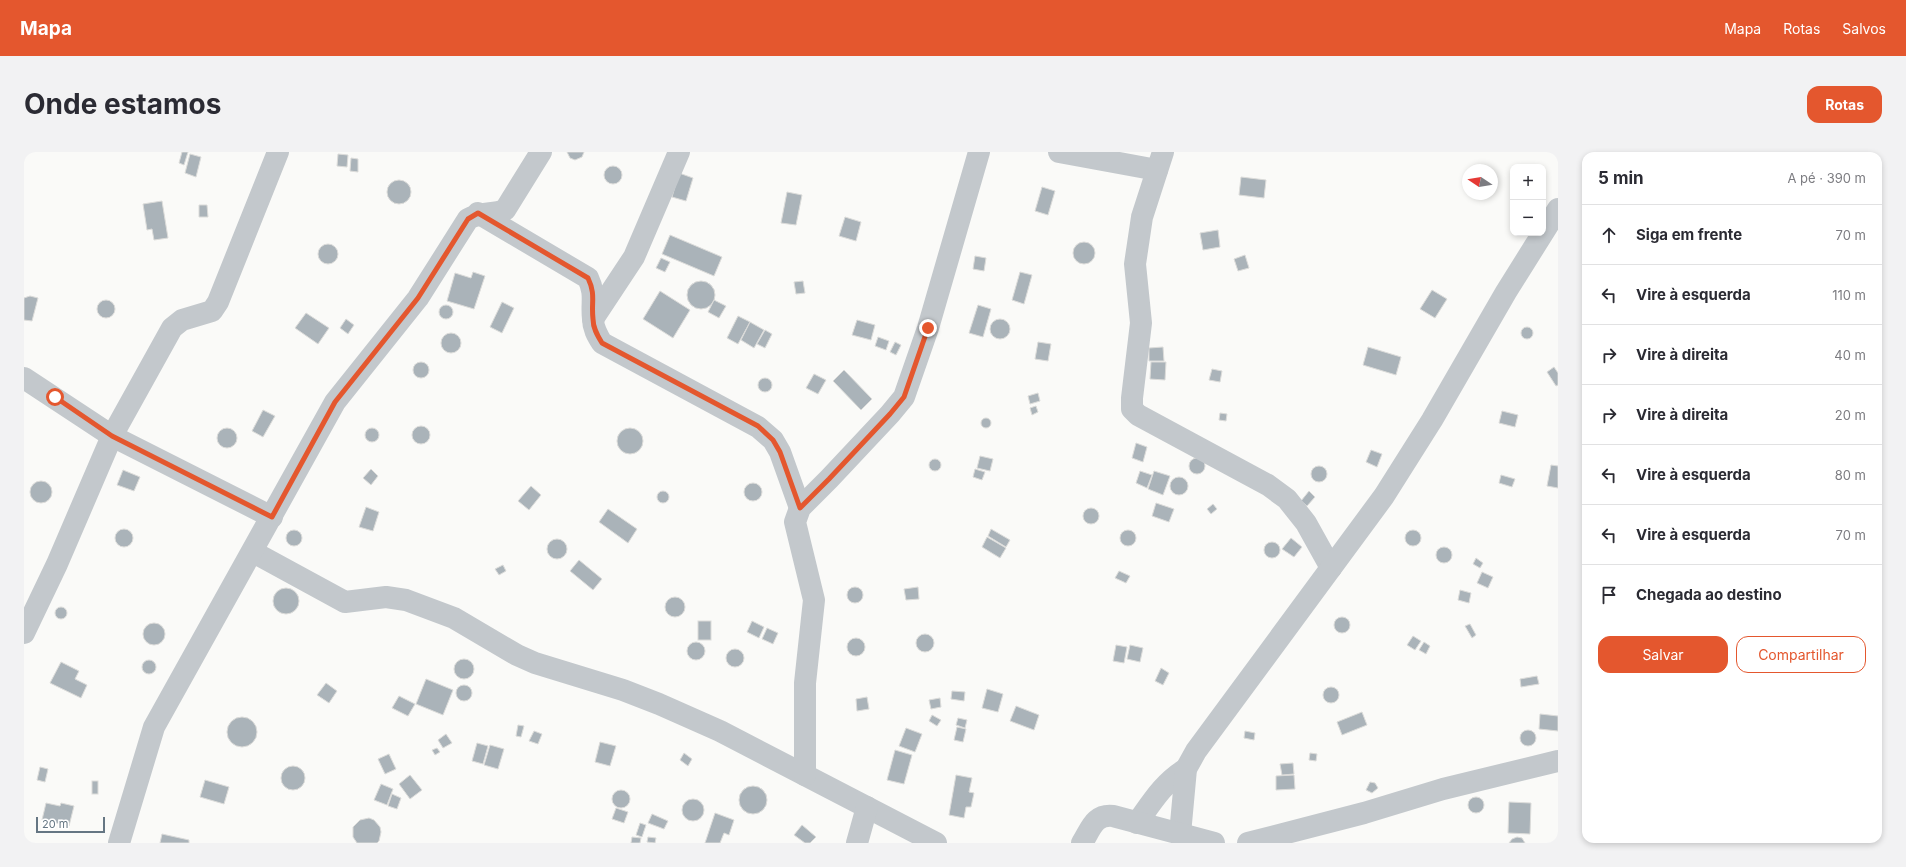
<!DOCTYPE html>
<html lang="pt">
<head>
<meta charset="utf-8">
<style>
  :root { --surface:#fff; --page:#f2f2f3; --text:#2b2b33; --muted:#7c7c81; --line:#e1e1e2; --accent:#e4572e }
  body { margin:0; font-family:Inter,sans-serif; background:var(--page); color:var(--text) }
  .controls { position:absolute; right:12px; top:12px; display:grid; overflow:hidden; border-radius:8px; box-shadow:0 2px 6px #0003 }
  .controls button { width:36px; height:36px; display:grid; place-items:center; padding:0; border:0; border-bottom:1px solid var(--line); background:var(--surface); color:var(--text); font:20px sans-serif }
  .compass { position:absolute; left:1438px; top:12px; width:36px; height:36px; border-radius:50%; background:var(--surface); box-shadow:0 2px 6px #0003; rotate:282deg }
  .scale { position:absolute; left:12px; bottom:10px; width:69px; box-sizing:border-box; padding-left:4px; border:2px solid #657683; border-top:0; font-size:11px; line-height:14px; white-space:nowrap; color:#657683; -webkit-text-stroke:3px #fff; paint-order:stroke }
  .stop { position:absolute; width:12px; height:12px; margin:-9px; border:3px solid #e4572e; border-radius:50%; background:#fff }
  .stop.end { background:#e4572e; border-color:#fff; box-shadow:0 1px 4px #0008 }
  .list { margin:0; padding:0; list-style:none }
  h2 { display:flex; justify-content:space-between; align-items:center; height:52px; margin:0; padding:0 16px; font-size:17px }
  h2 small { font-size:13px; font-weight:400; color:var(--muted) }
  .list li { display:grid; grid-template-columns:26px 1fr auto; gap:12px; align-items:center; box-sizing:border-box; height:60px; padding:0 16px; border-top:1px solid var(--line) }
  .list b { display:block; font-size:15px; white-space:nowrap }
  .list em { font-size:13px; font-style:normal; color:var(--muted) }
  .actions { display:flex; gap:8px; padding:12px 16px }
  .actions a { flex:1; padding:9px 0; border:1px solid var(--accent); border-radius:12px; text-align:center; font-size:14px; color:var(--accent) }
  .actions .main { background:var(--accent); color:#fff }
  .icon { flex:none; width:22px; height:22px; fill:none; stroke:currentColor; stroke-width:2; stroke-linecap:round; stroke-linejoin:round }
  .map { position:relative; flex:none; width:1534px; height:691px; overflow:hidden; border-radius:12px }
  header { display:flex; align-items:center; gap:24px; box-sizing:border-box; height:56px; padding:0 20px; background:var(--accent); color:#fff }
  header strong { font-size:19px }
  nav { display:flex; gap:22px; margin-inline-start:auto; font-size:14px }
  .intro { display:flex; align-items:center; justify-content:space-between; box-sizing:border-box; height:96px; padding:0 24px }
  h1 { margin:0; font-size:28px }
  .button { padding:10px 18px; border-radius:12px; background:var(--accent); color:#fff; font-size:14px; font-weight:700 }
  main { display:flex; gap:24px; padding:0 24px }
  aside { flex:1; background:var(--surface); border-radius:12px; box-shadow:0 2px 6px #0003 }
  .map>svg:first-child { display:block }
  .building { fill:#aab3b9; stroke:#dcdcda }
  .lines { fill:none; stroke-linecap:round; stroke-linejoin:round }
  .minor { stroke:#c3c8cc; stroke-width:22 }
  .route { stroke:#e4572e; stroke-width:5 }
</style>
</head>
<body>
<header>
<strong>Mapa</strong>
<nav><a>Mapa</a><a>Rotas</a><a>Salvos</a></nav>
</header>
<div class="intro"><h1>Onde estamos</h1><a class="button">Rotas</a></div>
<main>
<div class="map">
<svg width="1534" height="691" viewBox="0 0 1534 691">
  <rect width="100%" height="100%" fill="#fafaf8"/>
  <g class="building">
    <path d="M158,0H164L160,13L155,11Z"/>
    <path d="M543,0H560L558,5L551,8L546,6Z"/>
    <path d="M166,2L177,5L172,25L161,21Z"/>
    <path d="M314,2L324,3L323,15L313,14Z"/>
    <path d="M327,6L334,7V20L326,19Z"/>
    <circle cx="589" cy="23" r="9"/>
    <path d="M655,21L669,26L662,49L648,45Z"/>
    <path d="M1217,25L1242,28L1240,46L1215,43Z"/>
    <circle cx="375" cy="40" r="12"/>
    <path d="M1018,35L1031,39L1024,63L1011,59Z"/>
    <path d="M763,40L778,43L772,73L757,71Z"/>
    <path d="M138,49L144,86L130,88L128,77L123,78L119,52Z"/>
    <path d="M175,53H183L184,65H175Z"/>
    <path d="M821,65L837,70L832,89L815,84Z"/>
    <path d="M1194,78L1196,95L1179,98L1176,81Z"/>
    <path d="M646,83L698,105L690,124L638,102Z"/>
    <circle cx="1060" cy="101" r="11"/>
    <circle cx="304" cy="102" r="10"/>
    <path d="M1221,103L1225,116L1214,119L1210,107Z"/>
    <path d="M951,104L962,106L960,119L949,117Z"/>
    <path d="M637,106L646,110L641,120L632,116Z"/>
    <path d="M449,120L461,124L450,157L423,149L431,121L447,126Z"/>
    <path d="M996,120L1008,123L1000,152L988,148Z"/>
    <path d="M779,129L781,141L772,142L770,130Z"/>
    <circle cx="677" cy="143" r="14"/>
    <path d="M1408,138L1423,147L1411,166L1396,157Z"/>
    <path d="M636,139L666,158L649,186L619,167Z"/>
    <path d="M6,144L14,146L8,169L0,168V146Z"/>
    <circle cx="82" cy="157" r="9"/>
    <path d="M690,148L702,154L695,166L684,160Z"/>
    <path d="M478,150L490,156L478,181L466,175Z"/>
    <path d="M954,153L967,157L959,185L945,181Z"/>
    <circle cx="422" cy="160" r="7"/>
    <path d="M282,161L305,176L294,192L271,176Z"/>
    <path d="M714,164L726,170L714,192L703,186Z"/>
    <circle cx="976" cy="177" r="10"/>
    <path d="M322,167L330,173L324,182L316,176Z"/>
    <path d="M833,168L851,173L847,188L828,183Z"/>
    <path d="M726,170L740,178L730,196L717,188Z"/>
    <circle cx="1503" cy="181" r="6"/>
    <path d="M741,178L748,182L741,196L733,192Z"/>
    <circle cx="427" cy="191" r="10"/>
    <path d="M854,185L865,189L862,198L851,194Z"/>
    <path d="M871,190L877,193L872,203L866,200Z"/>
    <path d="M1014,190L1027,192L1024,209L1011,207Z"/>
    <path d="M1139,195L1140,209H1125V196Z"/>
    <path d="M1344,195L1377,205L1372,223L1339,213Z"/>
    <circle cx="397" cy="218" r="8"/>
    <path d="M1127,210H1142L1141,228L1126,227Z"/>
    <path d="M1530,215L1534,221V233L1532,234L1523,220Z"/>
    <path d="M1188,217L1198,219L1196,230L1185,228Z"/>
    <path d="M820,218L848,247L837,258L809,229Z"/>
    <path d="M790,222L802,228L794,242L782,236Z"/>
    <circle cx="741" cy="233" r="7"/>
    <path d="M1014,241L1016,249L1006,252L1004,244Z"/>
    <path d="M1012,254L1014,260L1008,263L1006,256Z"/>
    <path d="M239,258L251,264L239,285L228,279Z"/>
    <path d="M1478,259L1494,263L1491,275L1475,271Z"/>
    <path d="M1196,261L1203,262L1202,269L1195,268Z"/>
    <circle cx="962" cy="271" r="5"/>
    <circle cx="397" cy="283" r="9"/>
    <circle cx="606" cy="289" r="13"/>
    <circle cx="203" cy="286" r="10"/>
    <circle cx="348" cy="283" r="7"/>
    <path d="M1112,291L1123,295L1119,310L1108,306Z"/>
    <path d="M1347,298L1358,302L1353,315L1342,310Z"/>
    <path d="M956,304L969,307L966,319L953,316Z"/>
    <circle cx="1173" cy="314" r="8"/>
    <circle cx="911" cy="313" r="6"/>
    <path d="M1527,313L1534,314V336L1523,334Z"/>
    <circle cx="1295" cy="322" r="8"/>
    <path d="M347,317L354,324L347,333L339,326Z"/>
    <path d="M951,317L961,320L958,328L949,325Z"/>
    <path d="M99,318L116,325L110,339L93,333Z"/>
    <path d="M1116,319L1128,323L1123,336L1112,331Z"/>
    <path d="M1130,319L1146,324L1139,343L1124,337Z"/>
    <path d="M1477,323L1491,327L1488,335L1475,331Z"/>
    <circle cx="1155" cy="334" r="9"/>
    <circle cx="17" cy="340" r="11"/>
    <circle cx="729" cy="340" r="9"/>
    <path d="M507,334L517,343L505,358L494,349Z"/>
    <circle cx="639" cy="345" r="6"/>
    <path d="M1285,339L1291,345L1283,354L1277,349Z"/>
    <path d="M1132,351L1150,357L1145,370L1128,364Z"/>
    <path d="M1189,352L1193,357L1187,362L1183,357Z"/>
    <path d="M342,355L355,360L349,379L335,375Z"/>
    <circle cx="1067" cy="364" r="8"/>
    <path d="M584,357L613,377L604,391L575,370Z"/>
    <circle cx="100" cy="386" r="9"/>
    <path d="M967,377L986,388L982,395L964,384Z"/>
    <circle cx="270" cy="386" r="8"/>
    <circle cx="1104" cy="386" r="8"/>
    <circle cx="1389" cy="386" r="8"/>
    <path d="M963,385L982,396L976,406L958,395Z"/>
    <path d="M1267,386L1278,395L1270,405L1258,397Z"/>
    <circle cx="533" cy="397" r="10"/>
    <circle cx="1248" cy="398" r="8"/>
    <circle cx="1420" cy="403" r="8"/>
    <path d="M1452,406L1459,411L1456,416L1449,412Z"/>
    <path d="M555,408L578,427L569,438L546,419Z"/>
    <path d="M479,413L482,419L475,423L471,417Z"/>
    <path d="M1095,419L1106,424L1102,431L1091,426Z"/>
    <path d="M1458,420L1469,425L1464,436L1453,431Z"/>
    <path d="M894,435L895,447L882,448L880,437Z"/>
    <circle cx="831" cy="443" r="8"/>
    <circle cx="262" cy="449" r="13"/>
    <path d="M1436,438L1447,441L1445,451L1434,448Z"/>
    <circle cx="651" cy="455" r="10"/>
    <circle cx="37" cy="461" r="6"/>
    <circle cx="1318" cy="473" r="8"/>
    <rect x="674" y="469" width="13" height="19"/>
    <path d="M728,469L740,475L735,486L723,480Z"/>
    <circle cx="130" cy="482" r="11"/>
    <path d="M1446,472L1452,483L1448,486L1441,474Z"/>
    <path d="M743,476L754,481L749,492L738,487Z"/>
    <circle cx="901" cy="491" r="9"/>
    <path d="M1389,484L1397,489L1391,498L1383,493Z"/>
    <circle cx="832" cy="495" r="9"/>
    <path d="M1400,490L1406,494L1402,502L1395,498Z"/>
    <circle cx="672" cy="499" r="9"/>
    <path d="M1092,493L1103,495L1100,511L1089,509Z"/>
    <path d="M1106,493L1119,496L1116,510L1103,507Z"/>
    <circle cx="711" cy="506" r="9"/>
    <circle cx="440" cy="517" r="10"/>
    <circle cx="125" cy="515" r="7"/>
    <path d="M37,510L55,519L51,527L63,533L57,546L26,531Z"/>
    <path d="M1137,516L1145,521L1139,533L1131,529Z"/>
    <path d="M1513,524L1515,532L1497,535L1496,527Z"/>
    <path d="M402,527L429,538L419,563L392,552Z"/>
    <path d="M302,531L313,539L305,551L293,543Z"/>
    <circle cx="440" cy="541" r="8"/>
    <circle cx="1307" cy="543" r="8"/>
    <path d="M963,537L979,542L974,560L958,556Z"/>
    <path d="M928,539L941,540L940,549L927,547Z"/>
    <path d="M375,544L391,552L384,564L368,556Z"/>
    <path d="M843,545L845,557L833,559L832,547Z"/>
    <path d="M916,546L917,555L907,557L905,548Z"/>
    <path d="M992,554L1015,563L1010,578L986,569Z"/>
    <path d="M1338,560L1343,573L1318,583L1313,570Z"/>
    <path d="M1516,562L1534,564V579L1515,577Z"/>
    <path d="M908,563L917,568L913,574L905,569Z"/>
    <circle cx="218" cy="580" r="15"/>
    <path d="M934,566L943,568L941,576L932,573Z"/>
    <path d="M494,573L500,574L497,585L492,584Z"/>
    <path d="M933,575L942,577L939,590L930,588Z"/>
    <path d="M882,576L898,582L891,600L875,594Z"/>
    <circle cx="1504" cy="586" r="8"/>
    <path d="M510,579L518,582L514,592L505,589Z"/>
    <path d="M1221,579L1231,581L1230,588L1220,586Z"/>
    <path d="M422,582L428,591L419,596L414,588Z"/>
    <path d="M576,590L592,594L586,614L571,610Z"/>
    <path d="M453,591L464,594L459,612L448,609Z"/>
    <path d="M466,593L480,597L474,617L460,613Z"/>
    <path d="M413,596L416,600L411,603L408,598Z"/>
    <path d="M871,598L888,603L880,632L863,628Z"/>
    <path d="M660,601L668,607L664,614L656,608Z"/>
    <path d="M1286,601L1293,602L1292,609L1285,608Z"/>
    <path d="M365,602L372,617L361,622L354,607Z"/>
    <path d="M1269,611L1270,622L1258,623L1256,612Z"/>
    <circle cx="269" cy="626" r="12"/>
    <path d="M16,615L24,617L21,630L13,628Z"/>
    <path d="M386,623L398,638L386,647L375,632Z"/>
    <path d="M932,623L948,626L945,640L950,641L947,655H942L940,666L925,663Z"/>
    <path d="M1270,623L1271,637L1252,638V624Z"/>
    <path d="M181,628L205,635L200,652L176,645Z"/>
    <rect x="68" y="629" width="6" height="13"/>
    <path d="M1346,630L1351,631L1354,636L1348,641L1342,638Z"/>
    <path d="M357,632L369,637L363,653L350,648Z"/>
    <circle cx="729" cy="648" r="14"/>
    <circle cx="597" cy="647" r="9"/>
    <path d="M368,642L377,646L373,657L364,654Z"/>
    <circle cx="1452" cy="653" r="8"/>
    <circle cx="669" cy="658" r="11"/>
    <path d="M1485,650L1507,651L1506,682L1484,681Z"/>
    <path d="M22,651L36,654L37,651L50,654L45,674L18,668Z"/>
    <path d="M592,656L604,660L600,671L588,667Z"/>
    <path d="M691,661L710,668L705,683L700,681L696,691H681Z"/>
    <path d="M628,662L644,669L640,677L624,671Z"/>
    <path d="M345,666L350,668L356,675L357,680L355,689L353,691H333L329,685V675L336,668Z"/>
    <path d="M616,671L622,673L618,685L612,683Z"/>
    <path d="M778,673L792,685L786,691H781L770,683Z"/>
    <path d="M138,682L165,688V691H136Z"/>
    <path d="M608,685L617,686L616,691H607Z"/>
    <path d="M624,685L632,686L631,691L623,690Z"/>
    <path d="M1493,685L1498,686L1501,691H1485L1488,687Z"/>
  </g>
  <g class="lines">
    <g class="minor">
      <path d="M1035,0L1133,18"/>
      <path d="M1139,0L1118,65L1111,112L1117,171L1108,246V257L1114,263L1244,333L1263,347L1282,371L1307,416"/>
      <path d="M454,61L564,126C572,143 567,150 569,167C569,176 573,183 578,191L734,275L749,288L756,300L776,356"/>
      <path d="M569,167L610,105L655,0"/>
      <path d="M0,226L88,284L248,365"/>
      <path d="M229,400L321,450L362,445L382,448L430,466L493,503L511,511L599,538L635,552L696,579L912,691"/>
      <path d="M0,481L33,412L88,284L148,176L158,168L188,159L194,150L254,0"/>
      <path d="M781,623V531L790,448L771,370L776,356L805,327L866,262L880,245L904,176L955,0"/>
      <path d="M1113,671C1128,650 1140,630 1162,617"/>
      <path d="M1156,682L1162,617L1172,599L1360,344L1408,268L1482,140L1534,57"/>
      <path d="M95,691L130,575L311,250L394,146L444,67C458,59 468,63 481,58L517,0"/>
      <path d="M833,691L843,655"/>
      <path d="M1058,691C1067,677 1070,662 1089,664L1190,691"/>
      <path d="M1224,691L1340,661L1419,637L1534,609"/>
    </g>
  </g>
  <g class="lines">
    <path class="route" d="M31,245L88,284L248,365L311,250L394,146L444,67L454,61L564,126C572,143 567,150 569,167C569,176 573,183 578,191L734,274L749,288L756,300L776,356L805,327L866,262L880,245L904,176"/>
  </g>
</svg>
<div class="controls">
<button>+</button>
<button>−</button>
</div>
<svg class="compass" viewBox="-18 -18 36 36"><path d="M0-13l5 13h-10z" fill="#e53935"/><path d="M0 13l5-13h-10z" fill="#7c7c81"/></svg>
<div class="scale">20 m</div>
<div class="stop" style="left:31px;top:245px"></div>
<div class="stop end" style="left:904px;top:176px"></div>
</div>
<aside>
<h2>5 min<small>A pé · 390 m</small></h2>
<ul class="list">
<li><svg class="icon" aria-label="ahead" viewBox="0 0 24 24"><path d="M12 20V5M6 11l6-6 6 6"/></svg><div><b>Siga em frente</b></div><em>70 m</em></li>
<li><svg class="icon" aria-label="left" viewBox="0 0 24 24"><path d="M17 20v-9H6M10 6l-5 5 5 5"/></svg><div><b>Vire à esquerda</b></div><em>110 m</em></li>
<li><svg class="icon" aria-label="right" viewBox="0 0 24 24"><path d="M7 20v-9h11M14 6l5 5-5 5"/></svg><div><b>Vire à direita</b></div><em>40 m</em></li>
<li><svg class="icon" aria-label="right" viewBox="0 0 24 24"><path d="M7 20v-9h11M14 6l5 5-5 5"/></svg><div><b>Vire à direita</b></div><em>20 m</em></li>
<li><svg class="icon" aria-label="left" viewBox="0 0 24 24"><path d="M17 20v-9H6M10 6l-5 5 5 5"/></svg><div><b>Vire à esquerda</b></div><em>80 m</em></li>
<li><svg class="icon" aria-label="left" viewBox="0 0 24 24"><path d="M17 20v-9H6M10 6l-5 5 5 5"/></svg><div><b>Vire à esquerda</b></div><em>70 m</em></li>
<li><svg class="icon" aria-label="arrive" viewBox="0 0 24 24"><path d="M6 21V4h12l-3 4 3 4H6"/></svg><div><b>Chegada ao destino</b></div></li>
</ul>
<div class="actions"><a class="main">Salvar</a><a>Compartilhar</a></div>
</aside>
</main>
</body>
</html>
